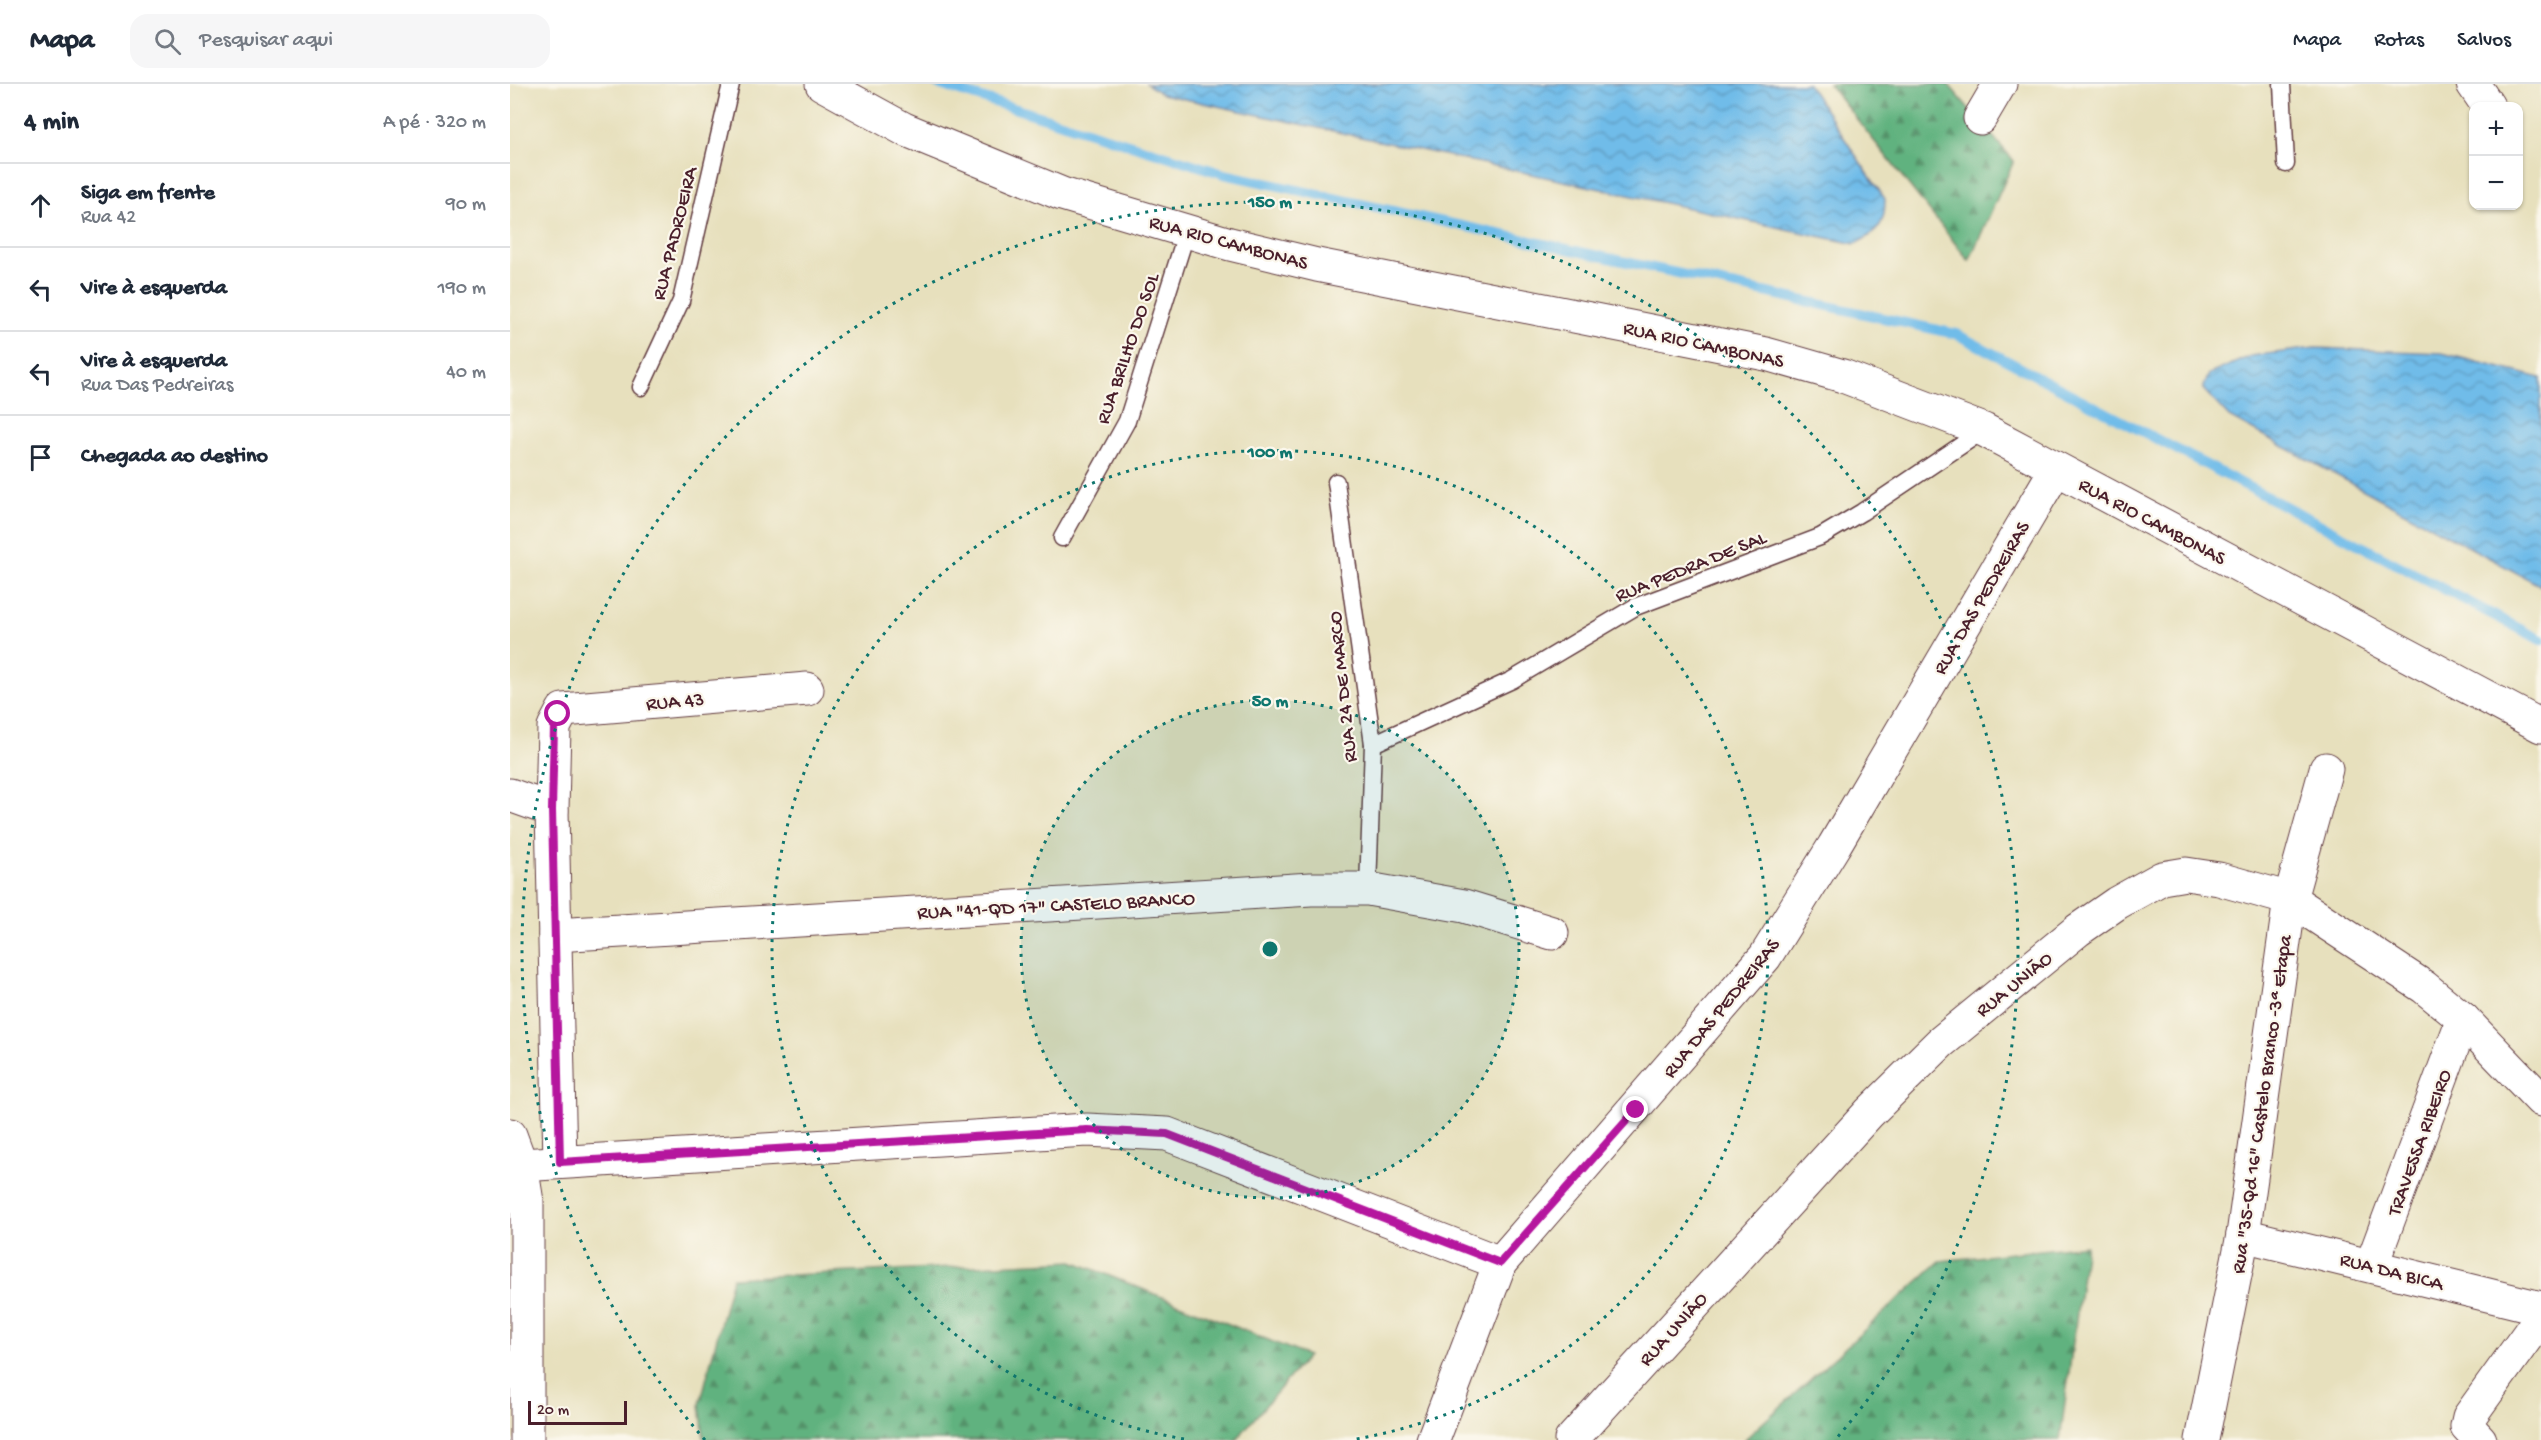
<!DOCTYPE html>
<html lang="pt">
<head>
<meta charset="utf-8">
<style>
  :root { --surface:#fff; --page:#f6f6f7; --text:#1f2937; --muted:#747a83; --line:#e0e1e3 }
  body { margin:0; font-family:"Gochi Hand",sans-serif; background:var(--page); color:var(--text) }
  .controls { position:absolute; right:18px; top:18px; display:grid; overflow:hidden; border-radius:12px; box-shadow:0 2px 4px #0004 }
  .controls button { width:54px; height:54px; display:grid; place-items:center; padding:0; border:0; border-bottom:2px solid var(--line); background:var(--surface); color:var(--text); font:30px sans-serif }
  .scale { position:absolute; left:18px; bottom:15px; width:99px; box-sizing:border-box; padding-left:6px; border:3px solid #4a1f2b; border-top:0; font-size:16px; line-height:21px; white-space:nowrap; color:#4a1f2b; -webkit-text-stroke:4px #fbf7ec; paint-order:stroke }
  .stop { position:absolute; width:18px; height:18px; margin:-14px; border:4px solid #b5179e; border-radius:50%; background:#fff }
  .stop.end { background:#b5179e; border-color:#fff; box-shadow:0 2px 6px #0008 }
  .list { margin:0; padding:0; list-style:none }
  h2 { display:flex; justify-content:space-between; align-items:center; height:78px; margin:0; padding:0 24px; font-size:26px }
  h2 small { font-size:20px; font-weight:400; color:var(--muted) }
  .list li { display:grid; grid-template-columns:39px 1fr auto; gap:18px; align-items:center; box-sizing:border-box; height:84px; padding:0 24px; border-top:2px solid var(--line) }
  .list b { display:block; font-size:22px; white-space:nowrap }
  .list p { margin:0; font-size:20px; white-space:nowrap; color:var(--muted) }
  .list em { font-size:20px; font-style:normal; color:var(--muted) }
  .icon { flex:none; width:33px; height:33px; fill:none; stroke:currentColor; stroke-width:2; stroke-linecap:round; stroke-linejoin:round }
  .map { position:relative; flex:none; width:2031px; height:1356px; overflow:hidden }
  header { display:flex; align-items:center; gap:36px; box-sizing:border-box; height:84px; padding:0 30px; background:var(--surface); border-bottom:2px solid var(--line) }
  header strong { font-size:28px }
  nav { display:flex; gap:33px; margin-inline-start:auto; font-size:21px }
  .search { width:420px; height:54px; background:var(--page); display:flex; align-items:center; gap:15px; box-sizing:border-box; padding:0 21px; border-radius:18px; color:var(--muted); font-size:22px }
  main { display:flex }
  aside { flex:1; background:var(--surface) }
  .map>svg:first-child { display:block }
  .forest { fill:url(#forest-firs); stroke:#566855; stroke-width:1.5 }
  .water { fill:url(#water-waves); stroke:#5d6e8a; stroke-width:1.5 }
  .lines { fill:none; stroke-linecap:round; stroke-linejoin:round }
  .stream { stroke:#70bce9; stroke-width:10 }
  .lane-casing { stroke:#623c41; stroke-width:19 }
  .street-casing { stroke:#623c41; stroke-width:35 }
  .secondary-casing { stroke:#623c41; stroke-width:35 }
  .lane { stroke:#fff; stroke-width:16 }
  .street { stroke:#fff; stroke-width:33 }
  .secondary { stroke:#fff; stroke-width:33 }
  .route { stroke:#b5179e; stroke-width:8 }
  .ring { fill:none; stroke:#0f766e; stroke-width:3; stroke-dasharray:3 6 }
  .labels { text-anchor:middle; stroke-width:4.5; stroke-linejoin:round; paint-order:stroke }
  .street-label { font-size:20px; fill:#4a1f2b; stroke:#fbf7ec }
  .centre { fill:#0f766e; stroke:#fbf7ec; stroke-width:3 }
  .ring-label { font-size:18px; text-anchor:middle; font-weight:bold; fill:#0f766e; stroke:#fbf7ec; stroke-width:4.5; stroke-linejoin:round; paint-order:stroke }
</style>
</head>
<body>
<header>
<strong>Mapa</strong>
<div class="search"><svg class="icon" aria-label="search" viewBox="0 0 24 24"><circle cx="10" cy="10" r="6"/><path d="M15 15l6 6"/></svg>Pesquisar aqui</div>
<nav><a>Mapa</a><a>Rotas</a><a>Salvos</a></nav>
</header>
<main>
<aside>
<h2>4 min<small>A pé · 320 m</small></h2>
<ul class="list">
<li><svg class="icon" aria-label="ahead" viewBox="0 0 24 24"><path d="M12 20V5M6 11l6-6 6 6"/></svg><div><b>Siga em frente</b><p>Rua 42</p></div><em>90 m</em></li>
<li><svg class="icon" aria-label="left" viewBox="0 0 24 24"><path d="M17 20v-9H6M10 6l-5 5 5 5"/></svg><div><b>Vire à esquerda</b></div><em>190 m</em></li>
<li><svg class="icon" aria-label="left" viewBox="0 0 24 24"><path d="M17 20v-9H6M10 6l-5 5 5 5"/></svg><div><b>Vire à esquerda</b><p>Rua Das Pedreiras</p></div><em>40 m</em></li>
<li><svg class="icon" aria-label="arrive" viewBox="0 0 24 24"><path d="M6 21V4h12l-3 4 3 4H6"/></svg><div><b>Chegada ao destino</b></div></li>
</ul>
</aside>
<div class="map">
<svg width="2031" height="1356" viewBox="0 0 2031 1356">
  <defs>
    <pattern id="forest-firs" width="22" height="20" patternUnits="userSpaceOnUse" patternTransform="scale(1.5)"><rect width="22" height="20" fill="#61b27f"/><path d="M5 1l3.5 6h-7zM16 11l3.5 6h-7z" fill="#529068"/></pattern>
    <pattern id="water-waves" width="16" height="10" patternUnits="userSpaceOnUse" patternTransform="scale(1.5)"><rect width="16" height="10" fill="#70bce9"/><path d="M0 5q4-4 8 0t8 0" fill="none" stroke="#5e98bd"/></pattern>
  </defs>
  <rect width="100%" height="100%" fill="#fbf7ec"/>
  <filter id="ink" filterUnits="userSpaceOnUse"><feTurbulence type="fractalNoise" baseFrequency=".0167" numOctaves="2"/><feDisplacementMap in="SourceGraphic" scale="12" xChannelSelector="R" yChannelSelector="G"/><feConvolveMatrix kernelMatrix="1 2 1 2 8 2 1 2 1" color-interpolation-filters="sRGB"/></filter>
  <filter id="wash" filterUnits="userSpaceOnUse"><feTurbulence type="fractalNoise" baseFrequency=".008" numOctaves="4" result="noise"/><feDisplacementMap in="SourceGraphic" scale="24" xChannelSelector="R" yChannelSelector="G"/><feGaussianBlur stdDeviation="1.35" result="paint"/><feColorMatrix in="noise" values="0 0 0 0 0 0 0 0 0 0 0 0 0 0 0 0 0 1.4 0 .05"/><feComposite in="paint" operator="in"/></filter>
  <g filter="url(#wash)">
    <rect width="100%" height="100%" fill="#e7e0bd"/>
    <g class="forest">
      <path d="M1319,0H1438L1504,77L1459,177Z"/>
      <path d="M1576,1161L1550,1356H1234L1430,1177Z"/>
      <path d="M563,1177L798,1272L726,1356H194L190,1320L222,1194Z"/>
    </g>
    <g class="water">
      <path d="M637,0H1298L1375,115C1375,141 1369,148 1345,160L652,10Z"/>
      <path d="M1805,264L1932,269L2031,294V502L1719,333L1693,305L1699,290L1741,272Z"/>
    </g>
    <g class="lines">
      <path class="stream" d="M427,0L714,90L1446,250L2031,556"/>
    </g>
  </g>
  <g filter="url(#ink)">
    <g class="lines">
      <defs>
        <g id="lane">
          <path d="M1772,0L1776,80"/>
          <path d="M131,303L171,217L221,0"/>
          <path d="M826,398L863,660L858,805"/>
          <path d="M552,454L617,337L677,147"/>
          <path d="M863,660L1002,596L1125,523L1310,453L1352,428L1474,346"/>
        </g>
        <g id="street">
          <path d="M312,0L394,45L552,110L720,160L807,181L1256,270L1333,292L1474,346L2031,642"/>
          <path d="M1963,0L1978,22"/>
          <path d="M1470,34L1490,0"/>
          <path d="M0,711L42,726"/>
          <path d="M45,851L801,805H858L954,822L1042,849"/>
          <path d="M50,1078L42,726L44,643L53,626L297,605"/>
          <path d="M11,1081L577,1046L657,1050L990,1179"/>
          <path d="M1733,1151L2031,1224"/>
          <path d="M1862,1180L1953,935"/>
          <path d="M923,1356L990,1179L1255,873L1324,762L1546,385"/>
          <path d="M1061,1356L1359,1029L1430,959L1568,846L1607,819L1652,794L1676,790L1709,795L1780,815L1914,903L1953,935L2031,1016"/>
          <path d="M1692,1356L1733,1151L1780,815L1816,685"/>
          <path d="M1970,1356L1957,1342L1959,1333L2031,1233"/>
        </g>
        <path id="secondary" d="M0,1051L11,1081L17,1118V1356"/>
      </defs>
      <use href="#lane" class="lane-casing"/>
      <use href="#street" class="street-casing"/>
      <use href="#secondary" class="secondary-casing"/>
      <use href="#lane" class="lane"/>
      <use href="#street" class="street"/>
      <use href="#secondary" class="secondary"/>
    </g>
  </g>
  <g class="lines" filter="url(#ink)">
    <path class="route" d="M48,630L44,643L42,726L50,1078L577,1046L657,1050L990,1179L1126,1026"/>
  </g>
  <circle cx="760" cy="865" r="249" fill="#0f766e" fill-opacity=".12"/>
  <g class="ring">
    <circle cx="760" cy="865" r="249"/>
    <path d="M674 1355A498 498 0 1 1 846 1355"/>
    <path d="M195 1356A748 748 0 1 1 1325 1356"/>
  </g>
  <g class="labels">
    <g class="street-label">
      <text transform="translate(163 149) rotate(-76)" y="7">RUA PADROEIRA</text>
      <text transform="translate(719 157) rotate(15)" y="7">RUA RIO CAMBONAS</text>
      <text transform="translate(1194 259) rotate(12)" y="7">RUA RIO CAMBONAS</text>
      <text transform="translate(616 264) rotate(-71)" y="7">RUA BRILHO DO SOL</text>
      <text transform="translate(1643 436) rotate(28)" y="7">RUA RIO CAMBONAS</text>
      <text transform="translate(1180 481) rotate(-22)" y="7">RUA PEDRA DE SAL</text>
      <text transform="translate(1470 513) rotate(-60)" y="7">RUA DAS PEDREIRAS</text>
      <text transform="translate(831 603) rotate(-96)" y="7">RUA 24 DE MARCO</text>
      <text transform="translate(165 616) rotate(-5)" y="7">RUA 43</text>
      <text transform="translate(546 820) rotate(-3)" y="7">RUA "41-QD 17" CASTELO BRANCO</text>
      <text transform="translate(1503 899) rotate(-39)" y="7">RUA UNIÃO</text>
      <text transform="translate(1210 923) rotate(-51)" y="7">RUA DAS PEDREIRAS</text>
      <text transform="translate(1750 1020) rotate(-82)" y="7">Rua "35-Qd 16" Castelo Branco -3ª Etapa</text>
      <text transform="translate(1908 1058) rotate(-70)" y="7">TRAVESSA RIBEIRO</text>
      <text transform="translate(1882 1186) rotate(14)" y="7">RUA DA BICA</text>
      <text transform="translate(1162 1244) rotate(-48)" y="7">RUA UNIÃO</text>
    </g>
  </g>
  <circle cx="760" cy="865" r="9" class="centre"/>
  <g class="ring-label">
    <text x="760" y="123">150 m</text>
    <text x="760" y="373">100 m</text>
    <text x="760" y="622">50 m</text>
  </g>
</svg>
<div class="controls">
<button>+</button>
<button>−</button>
</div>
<div class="scale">20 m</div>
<div class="stop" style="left:48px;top:630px"></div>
<div class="stop end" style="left:1126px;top:1026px"></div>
</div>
</main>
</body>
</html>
